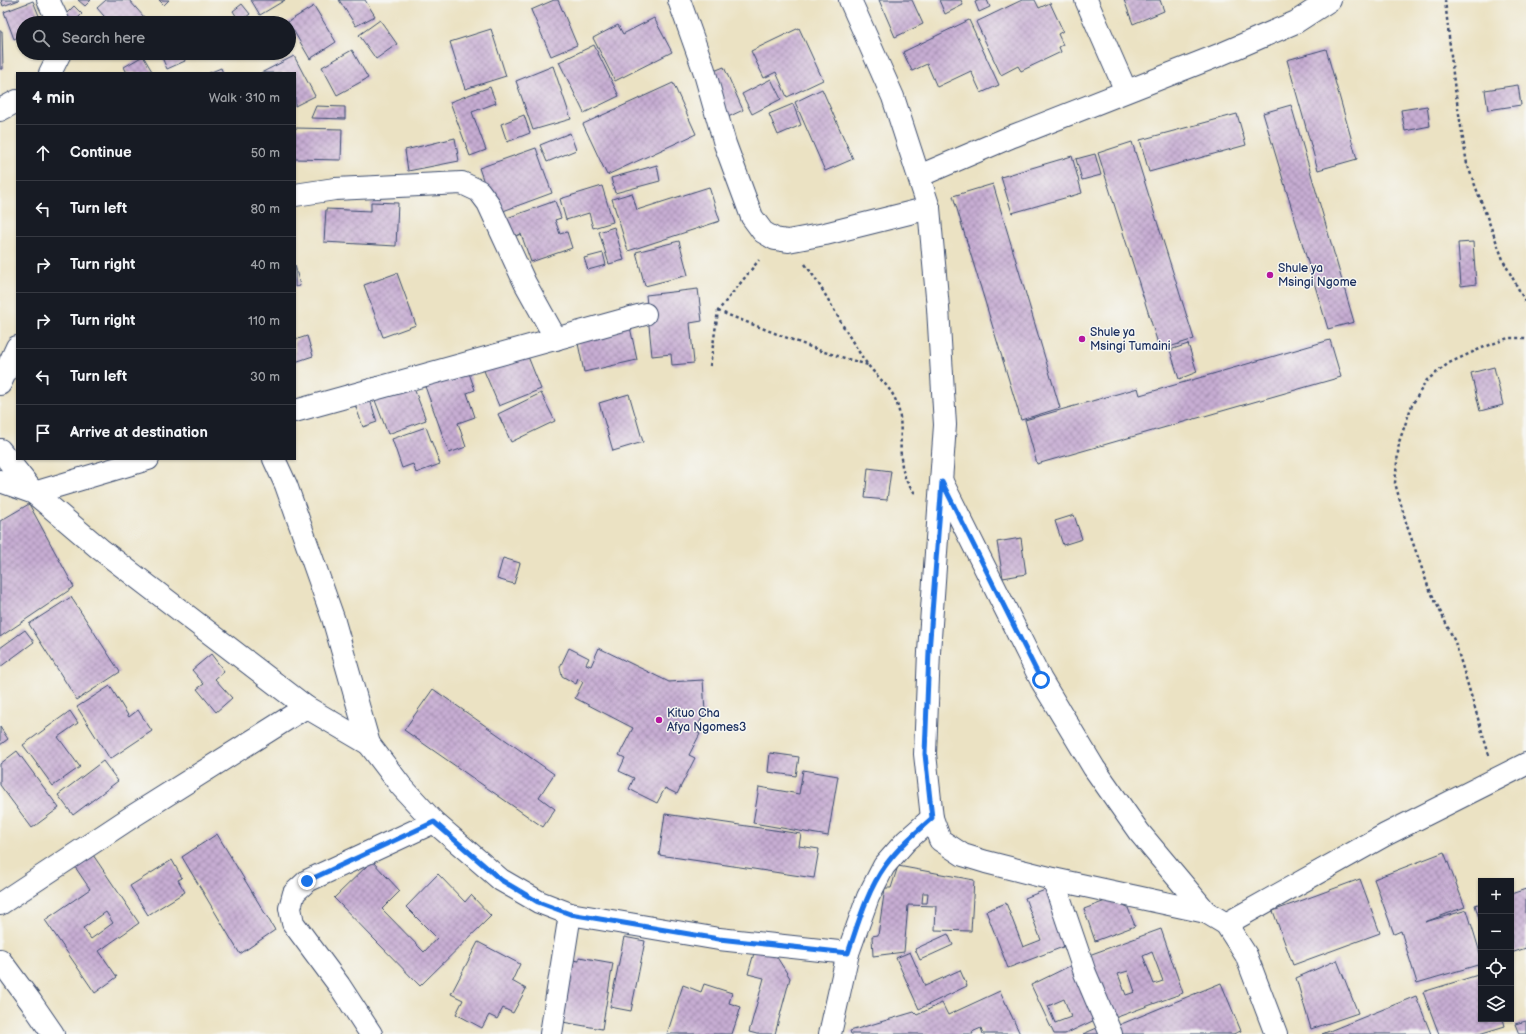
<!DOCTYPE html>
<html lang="en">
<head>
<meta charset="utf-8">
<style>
  :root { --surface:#171b24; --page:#242831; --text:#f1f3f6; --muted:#9ea1a6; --line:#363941 }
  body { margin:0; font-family:"Balsamiq Sans",sans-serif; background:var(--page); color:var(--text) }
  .controls { position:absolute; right:12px; bottom:12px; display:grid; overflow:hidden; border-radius:0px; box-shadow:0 1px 3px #0004 }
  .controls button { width:36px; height:36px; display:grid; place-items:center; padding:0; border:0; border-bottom:1px solid var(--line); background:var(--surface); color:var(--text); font:20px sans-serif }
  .stop { position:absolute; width:12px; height:12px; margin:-9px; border:3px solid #1a73e8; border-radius:50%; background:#fff }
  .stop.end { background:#1a73e8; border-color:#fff; box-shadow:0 1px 4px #0008 }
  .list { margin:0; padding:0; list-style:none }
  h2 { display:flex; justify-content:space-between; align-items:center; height:52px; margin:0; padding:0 16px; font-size:17px }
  h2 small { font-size:13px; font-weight:400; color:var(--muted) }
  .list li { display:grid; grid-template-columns:26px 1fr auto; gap:12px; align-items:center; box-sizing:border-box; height:56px; padding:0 16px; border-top:1px solid var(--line) }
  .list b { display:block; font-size:15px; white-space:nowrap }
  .list em { font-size:13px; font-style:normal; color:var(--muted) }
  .icon { flex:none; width:22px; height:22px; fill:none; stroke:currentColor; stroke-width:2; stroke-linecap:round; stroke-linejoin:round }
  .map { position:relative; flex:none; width:1526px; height:1034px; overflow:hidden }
  .search { position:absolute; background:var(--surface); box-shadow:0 1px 3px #0004; left:16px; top:16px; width:280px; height:44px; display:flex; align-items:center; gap:10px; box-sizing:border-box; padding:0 14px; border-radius:22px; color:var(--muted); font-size:15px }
  .panel { position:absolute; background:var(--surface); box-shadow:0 1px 3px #0004; left:16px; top:72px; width:280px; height:388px; border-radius:0px }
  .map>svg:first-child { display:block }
  .building { fill:url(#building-cross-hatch); fill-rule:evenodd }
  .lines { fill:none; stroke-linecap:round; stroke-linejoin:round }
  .minor-casing { stroke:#3a4a6d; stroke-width:24 }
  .tertiary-casing { stroke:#3a4a6d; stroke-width:24 }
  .path { stroke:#3a4a6d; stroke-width:2.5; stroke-dasharray:3 3; stroke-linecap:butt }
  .minor { stroke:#fff; stroke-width:22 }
  .tertiary { stroke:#fff; stroke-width:22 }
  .route { stroke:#1a73e8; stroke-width:5 }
  .poi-dot { fill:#b5179e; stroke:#f6f6f2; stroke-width:1.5 }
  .labels { text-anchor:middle; stroke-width:3; stroke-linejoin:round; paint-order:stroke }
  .poi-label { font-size:12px; fill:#1b2f5e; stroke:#f6f6f2; text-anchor:start }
</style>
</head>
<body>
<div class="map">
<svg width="1526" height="1034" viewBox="0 0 1526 1034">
  <defs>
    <pattern id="building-cross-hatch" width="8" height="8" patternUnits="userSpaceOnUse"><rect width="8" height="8" fill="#c7add3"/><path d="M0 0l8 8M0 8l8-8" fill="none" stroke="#a18dae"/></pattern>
  </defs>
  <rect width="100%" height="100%" fill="#f6f6f2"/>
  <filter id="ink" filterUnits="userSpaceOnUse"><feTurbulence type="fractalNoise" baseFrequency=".025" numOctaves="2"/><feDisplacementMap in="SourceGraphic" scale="8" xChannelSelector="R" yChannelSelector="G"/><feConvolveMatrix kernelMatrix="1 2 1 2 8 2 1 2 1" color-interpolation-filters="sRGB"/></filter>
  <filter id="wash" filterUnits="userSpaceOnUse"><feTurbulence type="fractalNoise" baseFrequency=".012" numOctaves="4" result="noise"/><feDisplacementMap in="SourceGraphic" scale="16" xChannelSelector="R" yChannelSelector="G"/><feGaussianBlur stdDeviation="0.9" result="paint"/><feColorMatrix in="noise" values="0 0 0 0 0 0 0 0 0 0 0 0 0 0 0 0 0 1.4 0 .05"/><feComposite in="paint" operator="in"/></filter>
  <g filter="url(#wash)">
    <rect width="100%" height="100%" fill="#ebe2c3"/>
    <g id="blocks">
      <g class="building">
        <path d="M1,0H19L3,6Z"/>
        <path d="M78,0H91L85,6Z"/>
        <path d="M106,0H129L144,17L138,23H110L97,8Z"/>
        <path d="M159,0H169L164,5Z"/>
        <path d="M251,0H285L260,15Z"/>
        <path d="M339,0H365L375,16L356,26Z"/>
        <path d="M554,0H558L577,45L551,56L531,10Z"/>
        <path d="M879,0H912L923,24L895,37Z"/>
        <path d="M939,0H961L963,5L945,14Z"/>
        <path d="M980,0H987L990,7L979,12L975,2Z"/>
        <path d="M1022,0H1035L1039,8L1050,3L1063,31L1058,34L1063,45L1059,47L1061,52L1021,71L1018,66L1001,75L976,22Z"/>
        <path d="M1124,0H1160L1164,11L1133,24Z"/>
        <path d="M33,1L42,23H23V35L14,39L4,12Z"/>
        <path d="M242,4L250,14L240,22L233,11Z"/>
        <path d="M74,6L82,14L73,23L65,15Z"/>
        <path d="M314,6L336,42L310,59L289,23H286Z"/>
        <path d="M654,18L672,52L615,81L593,38L618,25L623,34Z"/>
        <path d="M380,20L397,44L376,59L359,35Z"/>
        <path d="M969,20L999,85L981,93L971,71L937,87L927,64L912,71L903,52Z"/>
        <path d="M799,28L823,80L787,97L776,72L764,78L751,51Z"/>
        <path d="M491,29L506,76L465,89L450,42Z"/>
        <path d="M0,31H2L3,69H0Z"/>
        <path d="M594,45L619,96L584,113L559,62Z"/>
        <path d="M1326,49L1357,159L1318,170L1287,60Z"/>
        <path d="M352,50L368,78L337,95L322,67Z"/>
        <path d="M160,53H182L185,61L167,69Z"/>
        <path d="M143,56L153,73H127L124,67Z"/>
        <path d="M294,56L315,96L295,106V73H261Z"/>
        <path d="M553,66L571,119L533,130L516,81Z"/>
        <path d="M724,67L743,110L728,117L709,73Z"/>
        <path d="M221,68L223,73H209Z"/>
        <path d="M771,79L781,99L752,114L742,94Z"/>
        <path d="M673,83L696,134L607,175L583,124Z"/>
        <path d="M1518,85L1521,105L1488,110L1485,90Z"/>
        <path d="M490,87L496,103L472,112L486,150L470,156L450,102Z"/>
        <path d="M822,89L853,159L825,171L795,102Z"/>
        <path d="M793,104L801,125L778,135L769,114Z"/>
        <path d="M1291,105L1354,322L1328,329L1263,113Z"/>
        <path d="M316,106L345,107V119L311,118Z"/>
        <path d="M1427,106L1430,126L1405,131L1401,110Z"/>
        <path d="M1237,114L1246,145L1149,172L1140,140Z"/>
        <path d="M524,115L530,133L507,142L501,124Z"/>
        <path d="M295,128L342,129L341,160L295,159Z"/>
        <path d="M570,133L576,150L547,162L540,145Z"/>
        <path d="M455,138L459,161L408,171L405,150Z"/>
        <path d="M1132,142L1194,339L1160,350L1098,153Z"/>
        <path d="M536,148L552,193L495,214L479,168Z"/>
        <path d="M1095,154L1101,175L1082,180L1076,159Z"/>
        <path d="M1072,156L1082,193L1012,213L1001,177Z"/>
        <path d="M657,165L660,181L615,193L611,178Z"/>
        <path d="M993,184L1060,408L1021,420L953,196Z"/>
        <path d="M602,186L613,222L593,228L589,213L566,220L560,199Z"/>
        <path d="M709,187L720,221L628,251L612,199L632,193L637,210Z"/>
        <path d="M555,201L561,218L555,220L560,234L567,232L572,248L531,262L521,234L513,237L507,218Z"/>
        <path d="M371,202L398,203L396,246L324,242L326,209L371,211Z"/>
        <path d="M614,227L624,260L609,264L599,232Z"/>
        <path d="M679,241L688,275L645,286L636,252Z"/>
        <path d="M1473,242L1476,284L1461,286L1458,243Z"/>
        <path d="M603,253L606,265L588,270L584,258Z"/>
        <path d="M295,265L300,286L295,287Z"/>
        <path d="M397,273L416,325L383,337L364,285Z"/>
        <path d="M698,289L702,321L690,323L694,363L672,365L671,354L652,356L646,295Z"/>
        <path d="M629,322L637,360L584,372L576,334Z"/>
        <path d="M307,336L313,356L295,362V340Z"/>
        <path d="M1330,340L1341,377L1037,464L1025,420L1138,388L1140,395Z"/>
        <path d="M1188,344L1197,372L1179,379L1170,350Z"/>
        <path d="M525,349L541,389L499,406L482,366Z"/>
        <path d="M1494,367L1503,405L1480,411L1471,373Z"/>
        <path d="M469,373L475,390L467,393L475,417L458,423L466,447L449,453L422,378Z"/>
        <path d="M409,375L426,420L388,434L371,390Z"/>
        <path d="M367,390L377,422L363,427L352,396Z"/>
        <path d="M541,393L555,421L511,442L498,414Z"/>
        <path d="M629,394L643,442L613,451L599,403Z"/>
        <path d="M426,427L440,464L416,473L413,464L402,468L392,439Z"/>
        <path d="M868,468L891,471L887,500L865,498Z"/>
        <path d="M29,504L74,587L0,637V521Z"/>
        <path d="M1074,515L1082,539L1063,545L1055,521Z"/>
        <path d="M1021,538L1026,574L1003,578L997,542Z"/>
        <path d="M503,558L520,563L514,584L497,579Z"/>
        <path d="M71,597L120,672L77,700L29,624Z"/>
        <path d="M25,630L34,642L0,667V648Z"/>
        <path d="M569,648L589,658L586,664L591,666L599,648L669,682L703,680L705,712L695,731L700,734L689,755L695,758L677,794L665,788L657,803L629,789L634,778L619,771L625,758L619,755L633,728L575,698L583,682L578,679L576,684L562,676L560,667Z"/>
        <path d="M211,654L224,671L215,679L232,698L216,712L197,689L204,684L192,670Z"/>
        <path d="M110,686L129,717L138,710L152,731L110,759L77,707Z"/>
        <path d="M433,689L554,774L539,797L555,809L543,827L404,730Z"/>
        <path d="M70,711L78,723L58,737L80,767L53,786L23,745Z"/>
        <path d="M0,727L8,739L0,745Z"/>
        <path d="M17,751L59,808L32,828L0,785V764Z"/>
        <path d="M770,753L799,757L796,776L768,772Z"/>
        <path d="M103,761L118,781L73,815L58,795Z"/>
        <path d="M803,770L838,776L828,836L753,823L759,787L799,794Z"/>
        <path d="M665,814L801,834L799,846L819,849L814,878L659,855Z"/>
        <path d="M217,834L275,930L240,954L182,857Z"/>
        <path d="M91,852L139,923L99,951L117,977L95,993L45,920L90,889L73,864ZM106,912L113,923L91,939L83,928Z"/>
        <path d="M1444,852L1465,907L1425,922L1467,910L1481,956V964L1417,983L1401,931L1394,934L1374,879Z"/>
        <path d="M172,860L182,878L178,880L185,892L148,915L130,886Z"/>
        <path d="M372,861L400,891L382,909L424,952L437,938L406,907L438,874L465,902L471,895L491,916L420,986L334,898Z"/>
        <path d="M898,866L974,880L971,931L935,930L936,906L908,905L904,952L873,956L872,936L878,935L885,888H891ZM923,893H928L927,903H922Z"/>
        <path d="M1360,879L1380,933L1293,965L1273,911Z"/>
        <path d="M1055,886L1076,942L1008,968L986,911L1006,903L1023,947L1041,940L1025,898Z"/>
        <path d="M1526,889V948L1511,953V894Z"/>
        <path d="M1108,900L1128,908L1135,926L1095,941L1084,909Z"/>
        <path d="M1481,903V925L1475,905Z"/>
        <path d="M1161,929L1183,993L1112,1019L1089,955ZM1152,952L1163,981L1154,984L1143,956ZM1128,971L1135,992L1126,995L1118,974Z"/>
        <path d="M948,934L953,945L920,960L915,949Z"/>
        <path d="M624,937L645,941L631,1011L610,1007Z"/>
        <path d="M478,942L520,964L512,981L526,989L513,1013L503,1008L497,1019L489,1015L482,1028L456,1014L463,1000L451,994Z"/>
        <path d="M756,946L773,951L790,978L775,1034H757L749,1032L764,978L748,974Z"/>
        <path d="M910,952L925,986L960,970L967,986L919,1009L896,958Z"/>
        <path d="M579,957L613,963L602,1029L557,1021L564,959L579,961Z"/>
        <path d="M1337,960L1358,1013L1311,1029L1296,978Z"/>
        <path d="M1076,963L1101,1017L1065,1034H1054L1031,985ZM1064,999L1071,1017L1055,1023L1048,1006Z"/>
        <path d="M1481,974V1019H1503L1505,1026L1479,1034H1439L1423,992Z"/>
        <path d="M1221,983L1241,1031L1233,1034H1122L1119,1025Z"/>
        <path d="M704,984L732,993L729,1003L741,1007L732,1034H667L683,985L701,992Z"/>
        <path d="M1000,991L1020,1034H983L981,1028L972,1032L973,1034H851L850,1031L914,1012L917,1015L942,1003L948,1015Z"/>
        <path d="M1416,996L1431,1034H1322Z"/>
        <path d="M1526,1021V1034H1519L1515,1024Z"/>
        <path d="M1104,1025L1107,1034H1083Z"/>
      </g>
    </g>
  </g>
  <g filter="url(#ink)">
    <use href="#blocks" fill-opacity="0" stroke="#3a4a6d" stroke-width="1"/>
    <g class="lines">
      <defs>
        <g id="minor">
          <path d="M48,0L59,23"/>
          <path d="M679,0L704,70L725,144L752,217L763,232L775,239L788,241L825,234L929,208"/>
          <path d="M1086,0L1126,91"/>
          <path d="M50,73L60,53"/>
          <path d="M0,110L17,101"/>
          <path d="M919,176L1013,136L1219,55L1296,22L1330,0"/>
          <path d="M295,195L335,189L462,183L479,191L488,203L525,283L556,339"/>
          <path d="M0,384L17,347"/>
          <path d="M295,411L645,314"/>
          <path d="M0,450L34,493L100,549L306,707L369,744"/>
          <path d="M274,459L286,485L333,618L369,744L401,786L434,822L501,880L539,902L570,914L719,939L848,953"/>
          <path d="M0,481L34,493L148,459"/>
          <path d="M942,482L1041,680L1094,768L1139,832L1206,912"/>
          <path d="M1053,879L1085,973L1111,1034"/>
          <path d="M0,904L130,818L306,707"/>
          <path d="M1226,924L1385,835L1526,764"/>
          <path d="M0,960L31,1002L53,1034"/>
          <path d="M371,1034L339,985L293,923L290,908L294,893L307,881L434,822"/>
          <path d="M551,1034L570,914"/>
          <path d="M830,1034L848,953L868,897L884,866L906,841L932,818"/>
        </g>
        <path id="tertiary" d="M850,0L893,97L929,208L938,308L945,425L929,652L925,754L932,818L940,840L963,855L986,862L1053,879L1206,912L1226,924L1246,955L1276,1034"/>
      </defs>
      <use href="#minor" class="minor-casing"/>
      <use href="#tertiary" class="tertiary-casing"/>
      <g class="path">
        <path d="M1445,0L1454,83L1467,164L1504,262L1526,303"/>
        <path d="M805,264C829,296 845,334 868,365C877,377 890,386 896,401C908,431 890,466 915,493"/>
        <path d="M718,311L821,351L868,365"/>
        <path d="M710,366L718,311L759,260"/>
        <path d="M1489,755L1455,642L1428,586L1407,526L1395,483L1399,442L1412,405L1427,380L1449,363L1482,348L1508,338H1526"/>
      </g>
      <use href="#minor" class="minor"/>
      <use href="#tertiary" class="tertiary"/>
    </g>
  </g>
  <g class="lines" filter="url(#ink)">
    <path class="route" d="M307,881L434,822L501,880L538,902L570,914L719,939L848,953C858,924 867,891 885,866C898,848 915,833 932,818L925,754L929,652L942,482L1041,680"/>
  </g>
  <g class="poi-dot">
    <circle cx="1270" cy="275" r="4"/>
    <circle cx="1082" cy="339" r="4"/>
    <circle cx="659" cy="720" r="4"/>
  </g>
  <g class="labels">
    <g class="poi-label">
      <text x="1278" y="272">Shule ya<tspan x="1278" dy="14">Msingi Ngome</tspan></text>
      <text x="1090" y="336">Shule ya<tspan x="1090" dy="14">Msingi Tumaini</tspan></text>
      <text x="667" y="717">Kituo Cha<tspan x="667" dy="14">Afya Ngomes3</tspan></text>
    </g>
  </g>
</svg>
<div class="controls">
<button>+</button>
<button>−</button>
<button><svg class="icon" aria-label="locate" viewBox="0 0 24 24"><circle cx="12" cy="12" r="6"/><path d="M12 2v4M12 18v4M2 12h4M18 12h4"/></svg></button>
<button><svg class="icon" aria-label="layers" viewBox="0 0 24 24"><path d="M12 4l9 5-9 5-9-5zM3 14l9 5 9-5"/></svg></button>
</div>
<div class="stop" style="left:1041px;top:680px"></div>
<div class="stop end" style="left:307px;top:881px"></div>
<div class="search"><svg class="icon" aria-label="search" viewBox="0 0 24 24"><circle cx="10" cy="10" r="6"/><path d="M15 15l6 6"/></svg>Search here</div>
<section class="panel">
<h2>4 min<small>Walk · 310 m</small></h2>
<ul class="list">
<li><svg class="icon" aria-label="ahead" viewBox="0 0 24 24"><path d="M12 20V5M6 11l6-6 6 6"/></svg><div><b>Continue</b></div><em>50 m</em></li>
<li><svg class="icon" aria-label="left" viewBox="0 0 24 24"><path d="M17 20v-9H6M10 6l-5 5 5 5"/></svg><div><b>Turn left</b></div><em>80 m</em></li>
<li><svg class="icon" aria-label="right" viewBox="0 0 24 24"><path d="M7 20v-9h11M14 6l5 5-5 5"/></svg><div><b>Turn right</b></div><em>40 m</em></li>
<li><svg class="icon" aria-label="right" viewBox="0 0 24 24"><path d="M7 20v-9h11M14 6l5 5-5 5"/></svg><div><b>Turn right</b></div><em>110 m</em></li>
<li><svg class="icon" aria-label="left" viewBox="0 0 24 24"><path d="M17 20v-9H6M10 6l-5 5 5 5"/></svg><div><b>Turn left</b></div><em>30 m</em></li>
<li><svg class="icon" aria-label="arrive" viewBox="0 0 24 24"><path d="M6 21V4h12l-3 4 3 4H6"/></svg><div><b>Arrive at destination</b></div></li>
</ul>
</section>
</div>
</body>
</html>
